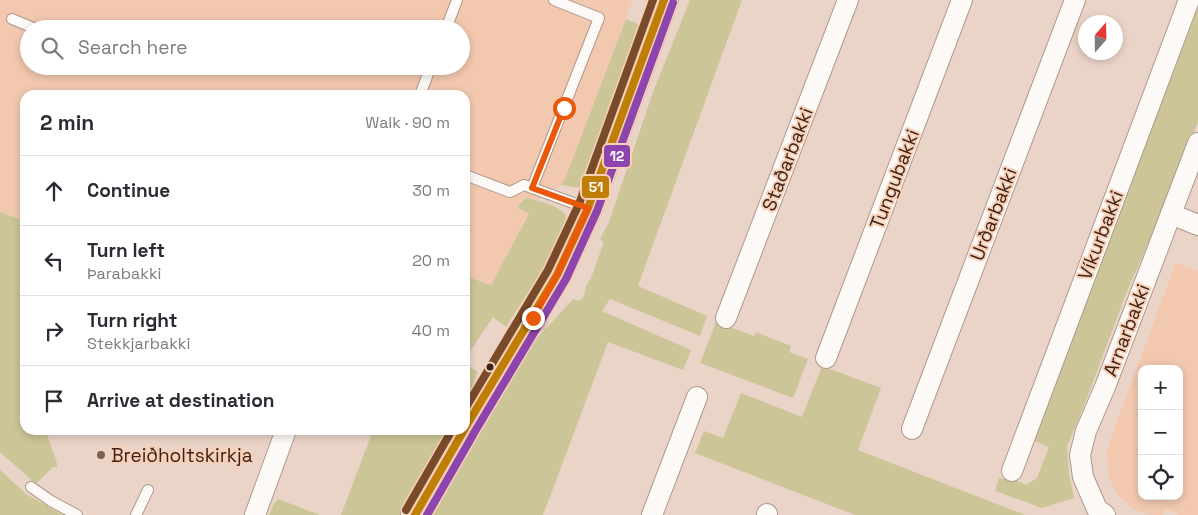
<!DOCTYPE html>
<html lang="en">
<head>
<meta charset="utf-8">
<style>
  :root { --surface:#fff; --page:#f2f2f3; --text:#2b2b33; --muted:#7c7c81; --line:#e1e1e2 }
  body { margin:0; font-family:"Space Grotesk",sans-serif; background:var(--page); color:var(--text) }
  .controls { position:absolute; right:15px; bottom:15px; display:grid; overflow:hidden; border-radius:10px; box-shadow:0 2px 8px #0003 }
  .controls button { width:45px; height:45px; display:grid; place-items:center; padding:0; border:0; border-bottom:1px solid var(--line); background:var(--surface); color:var(--text); font:25px sans-serif }
  .compass { position:absolute; left:1078px; top:15px; width:45px; height:45px; border-radius:50%; background:var(--surface); box-shadow:0 2px 8px #0003; rotate:20deg }
  .stop { position:absolute; width:15px; height:15px; margin:-11px; border:4px solid #ea580c; border-radius:50%; background:#fff }
  .stop.end { background:#ea580c; border-color:#fff; box-shadow:0 1px 5px #0008 }
  .list { margin:0; padding:0; list-style:none }
  h2 { display:flex; justify-content:space-between; align-items:center; height:65px; margin:0; padding:0 20px; font-size:21px }
  h2 small { font-size:16px; font-weight:400; color:var(--muted) }
  .list li { display:grid; grid-template-columns:32px 1fr auto; gap:15px; align-items:center; box-sizing:border-box; height:70px; padding:0 20px; border-top:1px solid var(--line) }
  .list b { display:block; font-size:19px; white-space:nowrap }
  .list p { margin:0; font-size:16px; white-space:nowrap; color:var(--muted) }
  .list em { font-size:16px; font-style:normal; color:var(--muted) }
  .icon { flex:none; width:28px; height:28px; fill:none; stroke:currentColor; stroke-width:2; stroke-linecap:round; stroke-linejoin:round }
  .map { position:relative; flex:none; width:1198px; height:515px; overflow:hidden }
  .search { position:absolute; background:var(--surface); box-shadow:0 2px 8px #0003; left:20px; top:20px; width:450px; height:55px; display:flex; align-items:center; gap:12px; box-sizing:border-box; padding:0 18px; border-radius:28px; color:var(--muted); font-size:19px }
  .panel { position:absolute; background:var(--surface); box-shadow:0 2px 8px #0003; left:20px; top:90px; width:450px; height:345px; border-radius:15px }
  .map>svg:first-child { display:block }
  .built { fill:#f2c8af; fill-rule:evenodd }
  .green { fill:#ccc598 }
  .lines { fill:none; stroke-linecap:round; stroke-linejoin:round }
  .lane-casing { stroke:#ae998c; stroke-width:12 }
  .street-casing { stroke:#ae998c; stroke-width:22 }
  .secondary-casing { stroke:#ae998c; stroke-width:30 }
  .lane { stroke:#fcf9f7; stroke-width:10 }
  .street { stroke:#fcf9f7; stroke-width:20 }
  .secondary { stroke:#fcf9f7; stroke-width:28 }
  .bus-1-casing { stroke:#f8d0b9; stroke-width:11 }
  .bus-2-casing { stroke:#f8d0b9; stroke-width:11 }
  .bus-3-casing { stroke:#f8d0b9; stroke-width:11 }
  .bus-1 { stroke:#bf7e06; stroke-width:8 }
  .bus-2 { stroke:#8e44ad; stroke-width:8 }
  .bus-3 { stroke:#7a4b2a; stroke-width:8 }
  .route { stroke:#ea580c; stroke-width:6 }
  .bus-dot { fill:#3b2213; stroke:#f8d0b9; stroke-width:2 }
  .poi-dot { fill:#786052; stroke:#f8d0b9; stroke-width:2 }
  .labels { text-anchor:middle; stroke-width:4; stroke-linejoin:round; paint-order:stroke }
  .street-label { font-size:19px; fill:#3b2213; stroke:#f8d0b9 }
  .poi-label { font-size:19px; fill:#3b2213; stroke:#f8d0b9; text-anchor:start }
  .line-badge { stroke:#f8d0b9; stroke-width:2 }
  .badge-label { font-size:14px; text-anchor:middle; font-weight:bold; fill:#fff }
</style>
</head>
<body>
<div class="map">
<svg width="1198" height="515" viewBox="0 0 1198 515">
  <rect width="100%" height="100%" fill="#ead4c7"/>
  <g class="built">
    <path d="M0,0H633L565,179L561,185L538,200L526,198L517,207L529,214L491,285L465,276V95H25V221L0,212ZM29,29H461V66H29Z"/>
    <path d="M1176,263L1198,271V515H1180L1165,509L1163,515H1151L1133,509L1116,492L1109,477L1107,452L1112,435ZM1142,369H1179V496H1142Z"/>
  </g>
  <g class="green">
    <path d="M690,0H742L638,286L707,316L700,336L610,299L602,311L691,350L683,370L608,342L543,515H426L520,361L531,345L573,299L579,301L583,298L586,289L585,288L591,278L604,242L600,239L609,222L653,92Z"/>
    <path d="M1198,8V122L1180,169L1126,294L1082,411L1067,446L1069,474L1074,498L1042,508L995,491L999,478L1017,481L1026,485L1037,478L1049,447L1032,440Z"/>
    <path d="M626,19L645,27L580,188L561,185L565,179Z"/>
    <path d="M526,198C540,201 555,204 565,214L566,223L560,238L543,269L506,327L493,317L465,359V276L491,285L529,214L517,207Z"/>
    <path d="M0,212L25,221V430H47C47,443 57,454 57,467H53L36,484L0,452Z"/>
    <path d="M716,322L754,336L756,332L791,346L789,352L808,359L793,398L700,363Z"/>
    <path d="M465,364L478,372L465,405Z"/>
    <path d="M822,366L881,388L858,450L1025,515H855L695,453L704,431L723,438L741,393L802,417Z"/>
    <path d="M373,430H455L401,515H341Z"/>
    <path d="M0,470L26,494L63,515H0Z"/>
    <path d="M278,499L320,515H269L273,506Z"/>
  </g>
  <g class="lines">
    <defs>
      <g id="lane">
        <path d="M12,19L36,29"/>
        <path d="M446,29L457,0"/>
        <path d="M420,95L431,66"/>
        <path d="M465,175L510,192L524,185L587,208"/>
        <path d="M532,188L599,18L554,0"/>
        <path d="M31,487L51,501L77,515"/>
        <path d="M136,515L148,490"/>
      </g>
      <g id="street">
        <path d="M1171,214L1198,225"/>
        <path d="M726,318L848,0"/>
        <path d="M826,358L962,0"/>
        <path d="M912,429L1075,0"/>
        <path d="M1012,471L1189,0"/>
        <path d="M255,515L286,430"/>
        <path d="M652,515L697,397"/>
        <path d="M767,515V514"/>
        <path d="M1105,515L1097,509L1083,477L1080,455L1086,431L1105,387L1198,143"/>
      </g>
      <g id="secondary">
        <path d="M465,428L557,275L588,208L664,0"/>
        <path d="M415,515L464,430"/>
      </g>
    </defs>
    <use href="#lane" class="lane-casing"/>
    <use href="#street" class="street-casing"/>
    <use href="#secondary" class="secondary-casing"/>
    <use href="#lane" class="lane"/>
    <use href="#street" class="street"/>
    <use href="#secondary" class="secondary"/>
    <defs>
      <g id="bus-1">
        <path d="M465,428L557,275L588,208L664,0"/>
        <path d="M415,515L464,430"/>
      </g>
      <g id="bus-2">
        <path d="M474,433L566,279L597,211L673,3"/>
        <path d="M427,515L473,435"/>
      </g>
      <g id="bus-3">
        <path d="M465,409L548,270L579,204L653,0"/>
        <path d="M406,510L452,430"/>
      </g>
    </defs>
    <use href="#bus-1" class="bus-1-casing"/>
    <use href="#bus-2" class="bus-2-casing"/>
    <use href="#bus-3" class="bus-3-casing"/>
    <use href="#bus-1" class="bus-1"/>
    <use href="#bus-2" class="bus-2"/>
    <use href="#bus-3" class="bus-3"/>
  </g>
  <g class="lines">
    <path class="route" d="M533,318L557,275L588,208L532,188L564,108"/>
  </g>
  <circle class="bus-dot" cx="490" cy="367" r="4.5"/>
  <circle class="poi-dot" cx="101" cy="455" r="5"/>
  <g class="labels">
    <g class="street-label">
      <text transform="translate(787 159) rotate(-69)" y="7">Staðarbakki</text>
      <text transform="translate(894 179) rotate(-69)" y="7">Tungubakki</text>
      <text transform="translate(993 214) rotate(-69)" y="7">Urðarbakki</text>
      <text transform="translate(1100 235) rotate(-69)" y="7">Víkurbakki</text>
      <text transform="translate(1126 330) rotate(-69)" y="7">Arnarbakki</text>
    </g>
    <g class="poi-label">
      <text x="111" y="462">Breiðholtskirkja</text>
    </g>
  </g>
  <g class="line-badge">
    <rect x="603" y="144" width="28" height="24" rx="5" fill="#8e44ad"/>
    <rect x="581" y="175" width="29" height="24" rx="5" fill="#bf7e06"/>
  </g>
  <g class="badge-label">
    <text x="617" y="161">12</text>
    <text x="596" y="192">51</text>
  </g>
</svg>
<div class="controls">
<button>+</button>
<button>−</button>
<button><svg class="icon" aria-label="locate" viewBox="0 0 24 24"><circle cx="12" cy="12" r="6"/><path d="M12 2v4M12 18v4M2 12h4M18 12h4"/></svg></button>
</div>
<svg class="compass" viewBox="-18 -18 36 36"><path d="M0-13l5 13h-10z" fill="#e53935"/><path d="M0 13l5-13h-10z" fill="#7c7c81"/></svg>
<div class="stop" style="left:564px;top:108px"></div>
<div class="stop end" style="left:533px;top:318px"></div>
<div class="search"><svg class="icon" aria-label="search" viewBox="0 0 24 24"><circle cx="10" cy="10" r="6"/><path d="M15 15l6 6"/></svg>Search here</div>
<section class="panel">
<h2>2 min<small>Walk · 90 m</small></h2>
<ul class="list">
<li><svg class="icon" aria-label="ahead" viewBox="0 0 24 24"><path d="M12 20V5M6 11l6-6 6 6"/></svg><div><b>Continue</b></div><em>30 m</em></li>
<li><svg class="icon" aria-label="left" viewBox="0 0 24 24"><path d="M17 20v-9H6M10 6l-5 5 5 5"/></svg><div><b>Turn left</b><p>Þarabakki</p></div><em>20 m</em></li>
<li><svg class="icon" aria-label="right" viewBox="0 0 24 24"><path d="M7 20v-9h11M14 6l5 5-5 5"/></svg><div><b>Turn right</b><p>Stekkjarbakki</p></div><em>40 m</em></li>
<li><svg class="icon" aria-label="arrive" viewBox="0 0 24 24"><path d="M6 21V4h12l-3 4 3 4H6"/></svg><div><b>Arrive at destination</b></div></li>
</ul>
</section>
</div>
</body>
</html>
